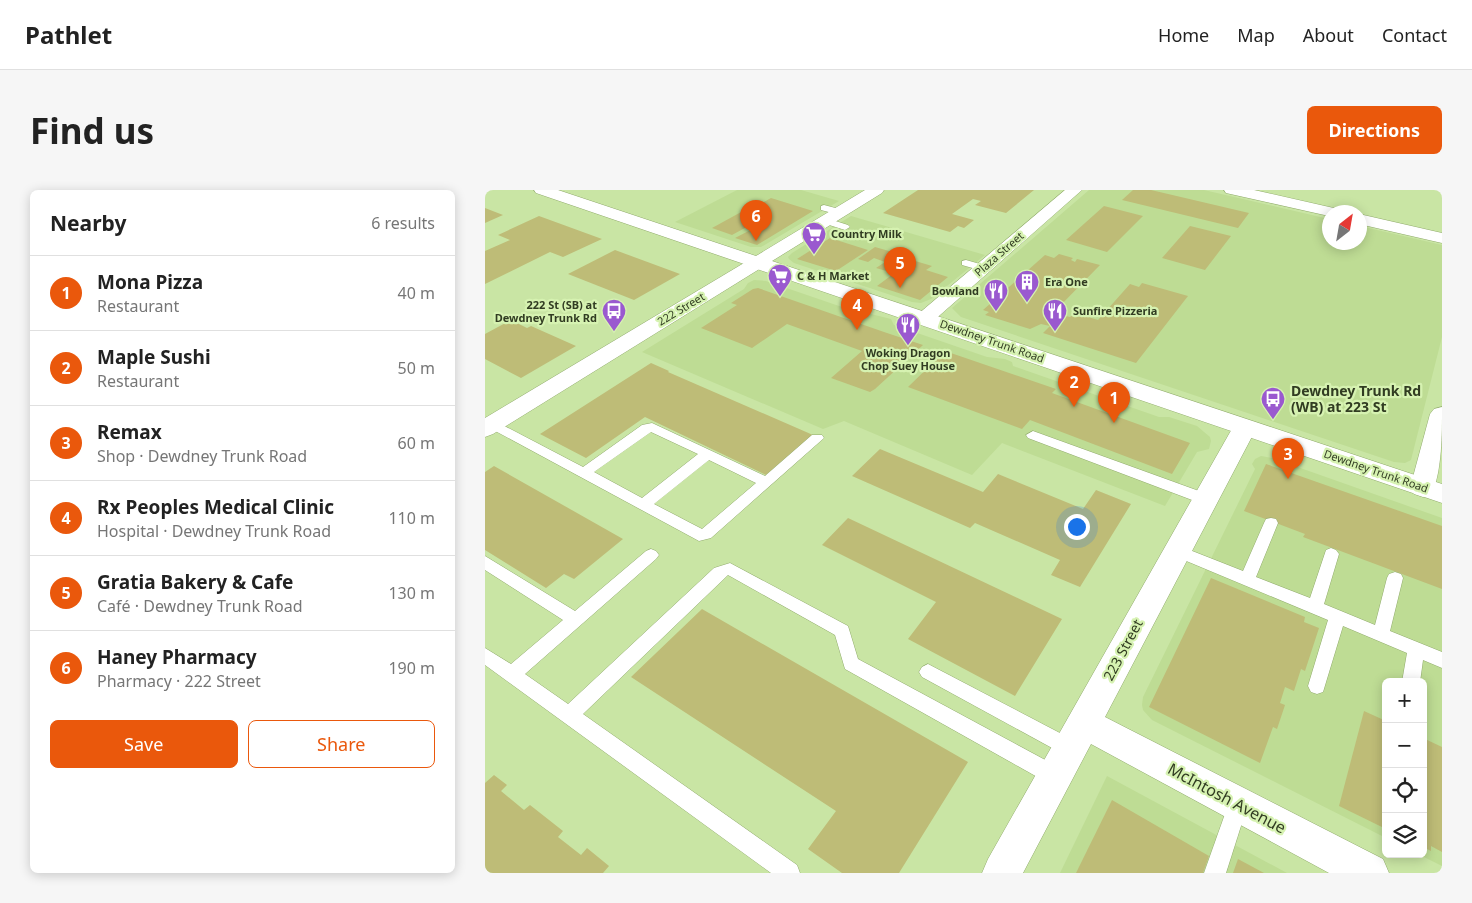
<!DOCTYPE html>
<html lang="en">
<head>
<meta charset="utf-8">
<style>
  :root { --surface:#fff; --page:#f6f6f6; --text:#222; --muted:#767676; --line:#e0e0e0; --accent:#ea580c }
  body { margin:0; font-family:"Noto Sans",sans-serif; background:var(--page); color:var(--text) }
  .controls { position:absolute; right:15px; bottom:15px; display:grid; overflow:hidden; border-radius:8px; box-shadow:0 2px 12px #0003 }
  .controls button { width:45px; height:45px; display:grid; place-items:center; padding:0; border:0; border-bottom:1px solid var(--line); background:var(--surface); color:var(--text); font:25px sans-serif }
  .compass { position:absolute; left:837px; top:15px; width:45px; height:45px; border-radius:50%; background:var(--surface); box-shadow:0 2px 12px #0003; rotate:31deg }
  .you { position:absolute; left:591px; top:336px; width:18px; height:18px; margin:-12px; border:4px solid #fff; border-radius:50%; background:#1a73e8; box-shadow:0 0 0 8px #1a73e833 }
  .badge { display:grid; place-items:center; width:32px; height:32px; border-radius:50%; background:var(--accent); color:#fff; font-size:16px; font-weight:700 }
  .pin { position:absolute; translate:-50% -41px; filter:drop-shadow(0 1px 2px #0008) }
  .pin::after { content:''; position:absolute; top:26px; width:18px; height:15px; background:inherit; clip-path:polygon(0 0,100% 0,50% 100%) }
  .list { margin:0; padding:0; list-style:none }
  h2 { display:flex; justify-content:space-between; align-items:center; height:65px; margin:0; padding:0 20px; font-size:21px }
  h2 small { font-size:16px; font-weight:400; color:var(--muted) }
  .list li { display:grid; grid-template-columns:32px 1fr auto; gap:15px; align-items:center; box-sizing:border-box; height:75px; padding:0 20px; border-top:1px solid var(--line) }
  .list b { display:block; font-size:19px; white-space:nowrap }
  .list p { margin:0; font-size:16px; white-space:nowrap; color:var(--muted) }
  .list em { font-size:16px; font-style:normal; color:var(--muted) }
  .actions { display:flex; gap:10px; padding:15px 20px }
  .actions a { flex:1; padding:11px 0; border:1px solid var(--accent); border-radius:8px; text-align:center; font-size:18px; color:var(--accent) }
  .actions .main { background:var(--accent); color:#fff }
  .icon { flex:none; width:28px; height:28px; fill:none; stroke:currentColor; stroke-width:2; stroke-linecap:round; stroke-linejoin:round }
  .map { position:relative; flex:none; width:957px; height:683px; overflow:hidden; border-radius:8px }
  header { display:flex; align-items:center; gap:30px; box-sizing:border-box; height:70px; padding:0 25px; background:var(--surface); border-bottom:1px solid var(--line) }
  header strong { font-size:24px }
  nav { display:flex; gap:28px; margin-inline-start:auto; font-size:18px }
  .intro { display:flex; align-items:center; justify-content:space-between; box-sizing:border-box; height:120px; padding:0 30px }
  h1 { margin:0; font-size:35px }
  .button { padding:12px 22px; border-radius:8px; background:var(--accent); color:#fff; font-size:18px; font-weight:700 }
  main { display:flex; gap:30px; padding:0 30px }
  aside { flex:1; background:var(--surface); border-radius:8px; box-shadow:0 2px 12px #0003 }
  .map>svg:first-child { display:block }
  .built { fill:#bedc94 }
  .building { fill:#bebc77 }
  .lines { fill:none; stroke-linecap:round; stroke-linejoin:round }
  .service-casing { stroke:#91ab6d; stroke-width:1 }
  .minor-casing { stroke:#91ab6d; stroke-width:1 }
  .tertiary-casing { stroke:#91ab6d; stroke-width:1 }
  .secondary-casing { stroke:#91ab6d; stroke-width:1 }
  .service { fill:#fff; fill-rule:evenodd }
  .minor { fill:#fff; fill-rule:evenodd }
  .tertiary { fill:#fff; fill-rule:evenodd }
  .secondary { fill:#fff; fill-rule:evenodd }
  .labels { text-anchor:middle; stroke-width:4.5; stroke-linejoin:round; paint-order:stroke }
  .far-poi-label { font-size:11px; font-weight:bold; fill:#313c22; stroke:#d6f2b1; text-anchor:start }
  .far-street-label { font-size:11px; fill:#313c22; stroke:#d6f2b1 }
  .poi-label { font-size:14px; font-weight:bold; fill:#313c22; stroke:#d6f2b1; text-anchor:start }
  .street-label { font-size:14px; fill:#313c22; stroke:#d6f2b1 }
  .near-street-label { font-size:16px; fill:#313c22; stroke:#d6f2b1 }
</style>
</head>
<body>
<header>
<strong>Pathlet</strong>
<nav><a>Home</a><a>Map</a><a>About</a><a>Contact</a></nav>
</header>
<div class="intro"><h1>Find us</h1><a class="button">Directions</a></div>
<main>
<aside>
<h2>Nearby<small>6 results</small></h2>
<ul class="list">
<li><span class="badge">1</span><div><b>Mona Pizza</b><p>Restaurant</p></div><em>40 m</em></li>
<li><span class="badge">2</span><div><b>Maple Sushi</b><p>Restaurant</p></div><em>50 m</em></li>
<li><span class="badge">3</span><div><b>Remax</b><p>Shop · Dewdney Trunk Road</p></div><em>60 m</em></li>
<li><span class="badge">4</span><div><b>Rx Peoples Medical Clinic</b><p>Hospital · Dewdney Trunk Road</p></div><em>110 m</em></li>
<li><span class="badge">5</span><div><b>Gratia Bakery &amp; Cafe</b><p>Café · Dewdney Trunk Road</p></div><em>130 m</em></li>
<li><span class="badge">6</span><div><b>Haney Pharmacy</b><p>Pharmacy · 222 Street</p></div><em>190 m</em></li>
</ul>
<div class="actions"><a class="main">Save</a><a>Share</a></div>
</aside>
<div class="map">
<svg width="957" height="683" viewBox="0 0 957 683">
  <rect width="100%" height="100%" fill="#c9e5a4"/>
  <g class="built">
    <path d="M252,0H316L354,11L276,57H266L190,32Z"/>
    <path d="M604,0H719L844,29V52H874L875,36L957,55V147L926,270L920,273L909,272L476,127L467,118Z"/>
    <path d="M366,26L500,65L446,109L436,113L427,112L309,73L304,69L303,67L307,63Z"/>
    <path d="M269,90L281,91L354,116L406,129L409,135L502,167L520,169L527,172L528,176L674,227H684L712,236L725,247L726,251L724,259L712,262L680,316L517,253L487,285L359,231L338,239L157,162L259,99L263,93Z"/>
    <path d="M776,266L787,268L957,328V676L933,664H938V492H901V648L667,530L658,520L657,515L658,507L770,279L767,274L770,269Z"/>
    <path d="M622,586L802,683H575Z"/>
  </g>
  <g class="building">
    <path d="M433,0H549L521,23L490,15L496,11L488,9L467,24L489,30L479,38L473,36L465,42L398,23Z"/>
    <path d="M648,0H666L764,23L753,38L637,10Z"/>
    <path d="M286,8L328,21L272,55L250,48L287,29L262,21Z"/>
    <path d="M619,16L658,26L622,62L581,50Z"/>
    <path d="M0,18L18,25L0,33Z"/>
    <path d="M258,21L278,28L247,45L227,38Z"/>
    <path d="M54,26L117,49L78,67L65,62L0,94V61L25,50L13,45Z"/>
    <path d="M705,36L746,46L720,80L677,68Z"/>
    <path d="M345,48L383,60L351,81L312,69Z"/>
    <path d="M390,57L425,67L405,82L391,78L400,72L389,68L383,72L373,69Z"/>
    <path d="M130,60L195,84L149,110L83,84Z"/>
    <path d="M574,64L588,68L586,70L590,72L592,69L615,75L572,119L580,122L577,125L585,127L590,123L613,130L645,94L654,97L657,93L703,106L651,173L558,143L565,136L556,134L545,139L500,125L504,122L498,120L560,65L569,68Z"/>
    <path d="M427,70L447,76L441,80L463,87L435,110L392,96Z"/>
    <path d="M273,98L399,142L438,155L390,199L385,202L346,188L377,161L302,134L267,158L216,138L252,115L246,113L268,99Z"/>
    <path d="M26,130L42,138L46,136L91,156L36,188L0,169V144Z"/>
    <path d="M460,161L571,199L567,203L705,253L687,284L545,230L537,239L423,197Z"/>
    <path d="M166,173L184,181L183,182L328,245L281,285L160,227L101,268L55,244Z"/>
    <path d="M395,259L498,302L513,284L598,319L611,300L646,314L595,397L566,385L575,370L490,333L485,338L367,286Z"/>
    <path d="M781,274L957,336V399L818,347L820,344L759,321Z"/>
    <path d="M9,276L138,349L89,389L79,384L61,398L0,360V282Z"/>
    <path d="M363,328L577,429L530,506L423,449L451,412L337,355Z"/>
    <path d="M726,388L820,427L819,432L834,438L820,481L816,479L809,501L800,497L795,513L800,515L792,539L788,537L775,573L664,517Z"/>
    <path d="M217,419L483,572L414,683H357L323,659L351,621L146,487Z"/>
    <path d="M879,521L901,531V639L854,616Z"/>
    <path d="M938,548L957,557V662L946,656V661L938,657Z"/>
    <path d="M9,585L22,595L16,601L39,620L45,615L78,641L73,647L96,665L102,658L124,676L118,683H0V593Z"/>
    <path d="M627,610L724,666L718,683H591Z"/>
    <path d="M753,669L779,683H748Z"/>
  </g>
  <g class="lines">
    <defs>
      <g id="service">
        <path d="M339,15L358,20L359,22L355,25L336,20V16Z"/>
        <path d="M341,28L363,35L365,37L360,40L338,33L336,31Z"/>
        <path d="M481,70L502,76L503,78L498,81L477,75V71Z"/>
        <path d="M8,230L98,277L157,235L167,233L280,286L327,245H337L339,248L226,348L214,351L3,237L2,234ZM166,242L213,264L157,308L109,282ZM224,270L271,293L217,339L169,314Z"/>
        <path d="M548,241L725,305L727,309L725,313L720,314L715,313L543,248L541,245Z"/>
        <path d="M786,328L791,329L793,333L771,387L825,408L841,360L846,358L851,360L854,364L839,414L890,435L902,388L904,384L910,382L916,384L918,388L905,441L957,462V478L938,470L935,492H917L922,463L858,436L838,502L832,504L826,502L823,496L843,430L687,365L684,361L687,357L692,355L758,381L779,333L781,329Z"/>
        <path d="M166,359L171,361L174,365L171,369L40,484L83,514L229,378L245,373L363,436L373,469L577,579L580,586L577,593L570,596L563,593L360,479L350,445L243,385L98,524L312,675L315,683H286L0,475V458L26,474L78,430L0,380V366L90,421L161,361Z"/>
        <path d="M443,474L592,552L595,558L592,564L585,567L578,564L437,487L434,482L437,477Z"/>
        <path d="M753,604L760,607L763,614L741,683H719L746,607Z"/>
      </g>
      <g id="minor">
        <path d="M580,0H597L446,133L439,135L432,133L429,129L432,125Z"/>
        <path d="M957,217C957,245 957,279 947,304L938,307L929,304L925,298L945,224L949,219Z"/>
        <path d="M760,229L768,232L772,237L620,527L898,669L904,683H844L606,554L538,683H497L503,669L748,237L752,232Z"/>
      </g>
      <path id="tertiary" d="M270,69L276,70L279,74L276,78L8,244L0,247V228L264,70Z"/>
      <g id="secondary">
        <path d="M49,0H73L271,66L380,0H399L397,3L287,71L957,294V313L272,79L264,78L262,75L51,3Z"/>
        <path d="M739,0H769L853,19L855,22H844V26L741,3Z"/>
        <path d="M874,24L957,43V53L874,34Z"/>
      </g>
    </defs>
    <use href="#service" class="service-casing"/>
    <use href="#minor" class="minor-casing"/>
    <use href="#tertiary" class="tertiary-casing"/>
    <use href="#secondary" class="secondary-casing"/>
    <use href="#service" class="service"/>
    <use href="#minor" class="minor"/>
    <use href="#tertiary" class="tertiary"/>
    <use href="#secondary" class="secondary"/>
  </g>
  <defs>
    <symbol id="supermarket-pin" viewBox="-11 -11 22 30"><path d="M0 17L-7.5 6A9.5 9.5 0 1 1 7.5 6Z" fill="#9a59cf" stroke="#d6f2b1"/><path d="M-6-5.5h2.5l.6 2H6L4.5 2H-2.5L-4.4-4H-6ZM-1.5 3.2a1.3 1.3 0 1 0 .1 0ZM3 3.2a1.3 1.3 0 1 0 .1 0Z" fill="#fff"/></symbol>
    <symbol id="building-pin" viewBox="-11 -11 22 30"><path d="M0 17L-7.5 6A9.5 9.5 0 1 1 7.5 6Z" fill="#9a59cf" stroke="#d6f2b1"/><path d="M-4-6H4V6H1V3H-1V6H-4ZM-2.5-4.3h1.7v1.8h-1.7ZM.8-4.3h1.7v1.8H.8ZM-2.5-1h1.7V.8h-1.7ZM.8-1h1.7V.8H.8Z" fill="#fff"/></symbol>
    <symbol id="restaurant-pin" viewBox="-11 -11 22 30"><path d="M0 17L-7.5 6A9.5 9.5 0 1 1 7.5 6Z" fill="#9a59cf" stroke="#d6f2b1"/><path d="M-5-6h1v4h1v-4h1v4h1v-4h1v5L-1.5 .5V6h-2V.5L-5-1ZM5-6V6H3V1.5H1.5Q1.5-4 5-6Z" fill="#fff"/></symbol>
    <symbol id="bus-pin" viewBox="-11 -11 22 30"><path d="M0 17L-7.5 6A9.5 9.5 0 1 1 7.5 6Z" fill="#9a59cf" stroke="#d6f2b1"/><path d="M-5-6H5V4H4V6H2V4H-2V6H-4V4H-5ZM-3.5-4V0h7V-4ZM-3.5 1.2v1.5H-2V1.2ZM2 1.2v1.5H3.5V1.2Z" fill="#fff"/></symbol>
  </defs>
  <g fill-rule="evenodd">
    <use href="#supermarket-pin" x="315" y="30" width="28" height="38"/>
    <use href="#supermarket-pin" x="281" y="72" width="28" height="38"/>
    <use href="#building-pin" x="528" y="78" width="28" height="38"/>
    <use href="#restaurant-pin" x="497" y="87" width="28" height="38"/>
    <use href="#bus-pin" x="115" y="107" width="28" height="38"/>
    <use href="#restaurant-pin" x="556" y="107" width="28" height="38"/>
    <use href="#restaurant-pin" x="409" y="121" width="28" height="38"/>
    <use href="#bus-pin" x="774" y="195" width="28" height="38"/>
  </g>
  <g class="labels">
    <g class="far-poi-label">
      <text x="346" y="48">Country Milk</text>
      <text x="312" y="90">C &amp; H Market</text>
      <text x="560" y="96">Era One</text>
      <text x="494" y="105" text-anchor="end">Bowland</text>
      <text x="112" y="119" text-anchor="end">222 St (SB) at<tspan x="112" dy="13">Dewdney Trunk Rd</tspan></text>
      <text x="588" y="125">Sunfire Pizzeria</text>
      <text x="423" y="167" text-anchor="middle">Woking Dragon<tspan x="423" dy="13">Chop Suey House</tspan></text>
    </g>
    <g class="far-street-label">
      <text transform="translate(514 64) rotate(-41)" y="4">Plaza Street</text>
      <text transform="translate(196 119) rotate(-31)" y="4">222 Street</text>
      <text transform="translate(507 151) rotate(19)" y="4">Dewdney Trunk Road</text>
      <text transform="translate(891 281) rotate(19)" y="4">Dewdney Trunk Road</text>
    </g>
    <g class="poi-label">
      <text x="806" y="206">Dewdney Trunk Rd<tspan x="806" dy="16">(WB) at 223 St</tspan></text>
    </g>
    <g class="street-label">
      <text transform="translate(638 460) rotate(-62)" y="5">223 Street</text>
    </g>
    <g class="near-street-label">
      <text transform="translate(742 608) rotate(28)" y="6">McIntosh Avenue</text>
    </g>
  </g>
</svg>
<div class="controls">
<button>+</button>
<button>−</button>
<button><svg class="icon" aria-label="locate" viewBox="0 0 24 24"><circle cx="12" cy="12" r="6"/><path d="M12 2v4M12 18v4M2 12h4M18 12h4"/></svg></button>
<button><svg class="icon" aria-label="layers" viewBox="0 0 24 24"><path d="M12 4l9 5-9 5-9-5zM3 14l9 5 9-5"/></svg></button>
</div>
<svg class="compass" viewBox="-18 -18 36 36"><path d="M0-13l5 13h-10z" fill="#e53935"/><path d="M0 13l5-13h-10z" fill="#767676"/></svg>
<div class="you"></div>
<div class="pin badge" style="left:629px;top:233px">1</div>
<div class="pin badge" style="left:589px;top:217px">2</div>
<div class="pin badge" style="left:803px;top:289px">3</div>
<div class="pin badge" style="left:372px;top:140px">4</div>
<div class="pin badge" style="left:415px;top:98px">5</div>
<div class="pin badge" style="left:271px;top:51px">6</div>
</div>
</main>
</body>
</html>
